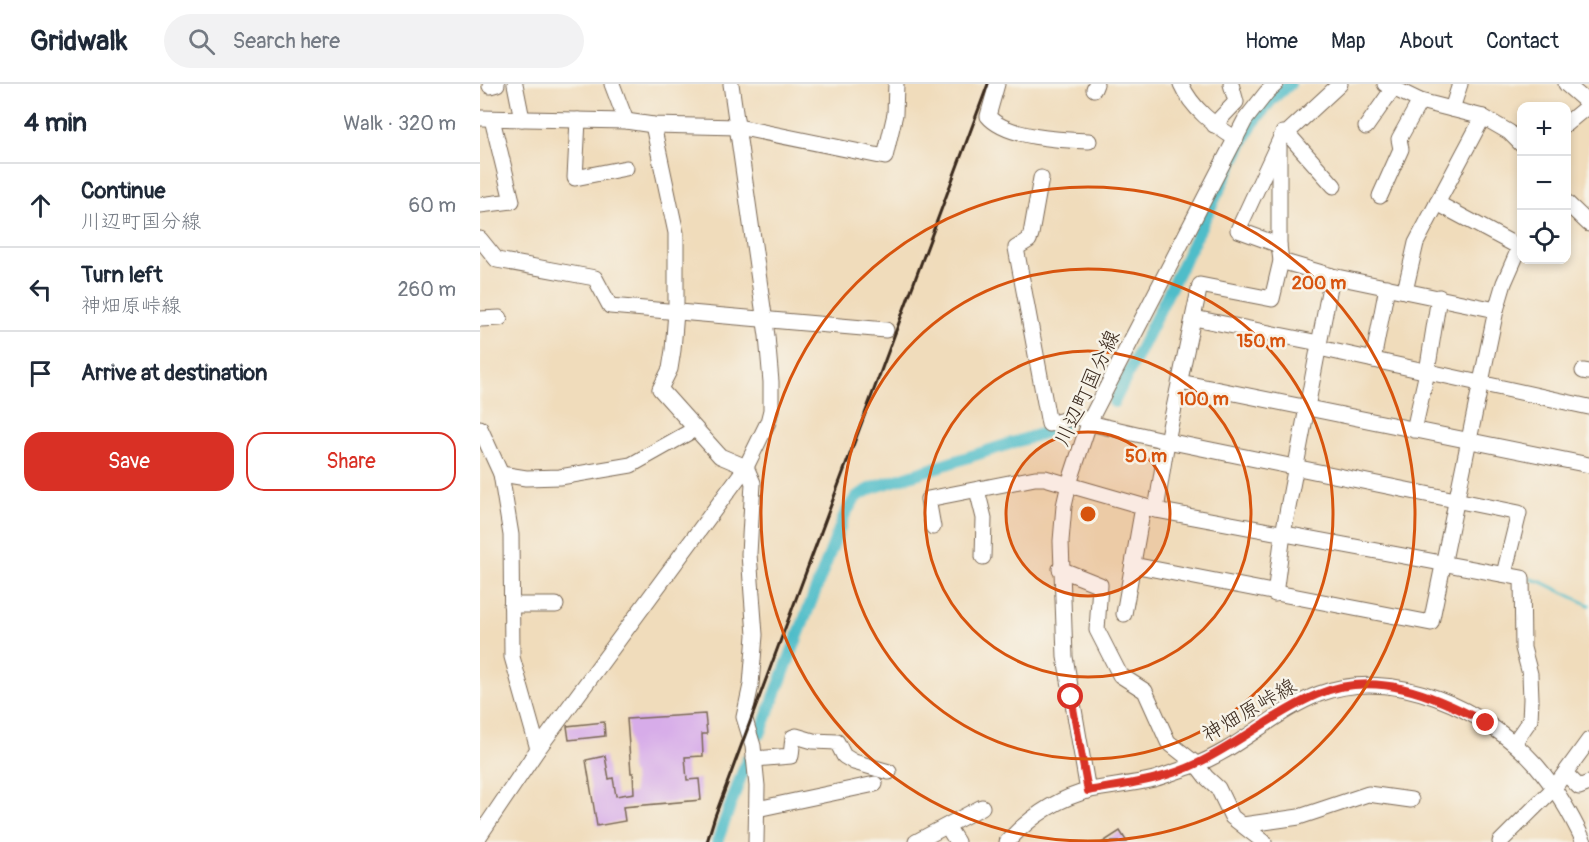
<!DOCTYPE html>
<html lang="en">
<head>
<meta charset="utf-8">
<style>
  :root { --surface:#fff; --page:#f2f2f3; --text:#1f2937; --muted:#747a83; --line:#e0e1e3; --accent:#d93025 }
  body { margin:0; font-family:Pangolin,"Klee One",sans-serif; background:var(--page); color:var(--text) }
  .controls { position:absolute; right:18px; top:18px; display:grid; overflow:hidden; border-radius:12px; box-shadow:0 3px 9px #0003 }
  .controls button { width:54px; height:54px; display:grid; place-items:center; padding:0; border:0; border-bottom:2px solid var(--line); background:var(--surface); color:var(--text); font:30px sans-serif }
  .stop { position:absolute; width:18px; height:18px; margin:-14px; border:4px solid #d93025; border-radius:50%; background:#fff }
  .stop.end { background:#d93025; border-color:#fff; box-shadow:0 2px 6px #0008 }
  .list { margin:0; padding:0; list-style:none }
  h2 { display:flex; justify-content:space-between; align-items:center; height:78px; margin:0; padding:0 24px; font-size:26px }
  h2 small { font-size:20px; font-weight:400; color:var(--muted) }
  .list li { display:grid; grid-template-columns:39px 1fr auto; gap:18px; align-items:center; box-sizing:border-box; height:84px; padding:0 24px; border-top:2px solid var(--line) }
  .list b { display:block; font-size:22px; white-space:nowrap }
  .list p { margin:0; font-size:20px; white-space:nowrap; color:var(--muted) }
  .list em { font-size:20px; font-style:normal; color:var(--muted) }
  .actions { display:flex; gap:12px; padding:18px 24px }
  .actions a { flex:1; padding:14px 0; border:2px solid var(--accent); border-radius:18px; text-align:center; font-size:21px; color:var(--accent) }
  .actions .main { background:var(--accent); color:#fff }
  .icon { flex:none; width:33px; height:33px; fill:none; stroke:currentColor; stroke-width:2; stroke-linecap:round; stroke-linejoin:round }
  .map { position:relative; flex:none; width:1109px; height:758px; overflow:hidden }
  header { display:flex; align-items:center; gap:36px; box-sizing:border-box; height:84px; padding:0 30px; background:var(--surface); border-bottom:2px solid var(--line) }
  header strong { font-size:28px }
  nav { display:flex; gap:33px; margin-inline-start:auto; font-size:21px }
  .search { width:420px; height:54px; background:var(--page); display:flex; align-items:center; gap:15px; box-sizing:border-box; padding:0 21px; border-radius:33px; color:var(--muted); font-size:22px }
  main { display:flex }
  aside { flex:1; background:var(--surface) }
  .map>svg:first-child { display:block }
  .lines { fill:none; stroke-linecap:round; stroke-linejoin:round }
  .stream { stroke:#50bdc9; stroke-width:3 }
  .canal { stroke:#50bdc9; stroke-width:12 }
  .building { fill:#d7ace9 }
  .minor-casing { stroke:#7a6855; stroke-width:17 }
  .minor { stroke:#fff; stroke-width:15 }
  .rail { stroke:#3b2a1e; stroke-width:3 }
  .route { stroke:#d93025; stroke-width:8 }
  .ring { fill:none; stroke:#d7540e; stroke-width:3 }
  .labels { text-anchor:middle; stroke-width:5; stroke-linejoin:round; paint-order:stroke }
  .street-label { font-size:21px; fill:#3b2a1e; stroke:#f7f3e8 }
  .centre { fill:#d7540e; stroke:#f7f3e8; stroke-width:3 }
  .ring-label { font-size:18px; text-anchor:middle; font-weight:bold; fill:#d7540e; stroke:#f7f3e8; stroke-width:5; stroke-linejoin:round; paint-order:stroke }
</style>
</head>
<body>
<header>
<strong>Gridwalk</strong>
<div class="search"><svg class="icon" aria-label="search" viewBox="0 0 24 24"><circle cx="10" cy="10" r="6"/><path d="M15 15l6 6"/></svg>Search here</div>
<nav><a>Home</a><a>Map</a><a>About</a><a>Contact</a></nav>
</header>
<main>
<aside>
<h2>4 min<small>Walk · 320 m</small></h2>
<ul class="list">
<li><svg class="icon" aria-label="ahead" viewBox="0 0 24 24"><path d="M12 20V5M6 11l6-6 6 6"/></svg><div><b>Continue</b><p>川辺町国分線</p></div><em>60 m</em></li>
<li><svg class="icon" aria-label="left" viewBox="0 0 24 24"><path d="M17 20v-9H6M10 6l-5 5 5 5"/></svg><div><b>Turn left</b><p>神畑原峠線</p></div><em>260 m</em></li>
<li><svg class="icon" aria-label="arrive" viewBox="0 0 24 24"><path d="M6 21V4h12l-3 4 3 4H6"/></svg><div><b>Arrive at destination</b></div></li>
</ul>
<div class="actions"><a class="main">Save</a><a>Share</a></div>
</aside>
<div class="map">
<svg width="1109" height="758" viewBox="0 0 1109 758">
  <rect width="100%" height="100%" fill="#f7f3e8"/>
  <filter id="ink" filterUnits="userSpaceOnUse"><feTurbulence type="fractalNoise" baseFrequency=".0167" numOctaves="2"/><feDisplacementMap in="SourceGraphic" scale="12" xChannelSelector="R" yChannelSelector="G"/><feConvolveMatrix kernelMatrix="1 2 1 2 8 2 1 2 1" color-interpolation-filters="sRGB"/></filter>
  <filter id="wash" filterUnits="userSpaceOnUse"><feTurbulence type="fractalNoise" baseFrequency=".008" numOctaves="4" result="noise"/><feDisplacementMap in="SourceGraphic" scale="24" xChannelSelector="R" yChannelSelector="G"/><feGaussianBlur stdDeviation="1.35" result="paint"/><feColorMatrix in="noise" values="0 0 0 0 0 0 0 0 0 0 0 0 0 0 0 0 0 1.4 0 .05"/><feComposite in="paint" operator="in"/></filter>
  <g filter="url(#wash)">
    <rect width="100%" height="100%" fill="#f0dcbb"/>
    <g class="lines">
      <path class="stream" d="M1051,495L1062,498L1109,521"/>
      <g class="canal">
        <path d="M634,318L771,42L793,14L810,0"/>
        <path d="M280,650L365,430L376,413L392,404L582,343"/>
        <path d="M237,758L267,676"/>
      </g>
    </g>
    <g id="blocks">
      <g class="building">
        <path d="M225,630L227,650H222L223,672L205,673L207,696L219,695L221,716L143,723L145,737L117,742L106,676L125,672L129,695L133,694L136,712L154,709L153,689H151L147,635Z"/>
        <path d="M124,638L125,652L89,656L87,642Z"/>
        <path d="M640,747L647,758H623Z"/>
      </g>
    </g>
  </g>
  <g filter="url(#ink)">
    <use href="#blocks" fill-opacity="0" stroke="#7a6855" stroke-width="1.5"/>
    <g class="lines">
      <defs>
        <g id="minor">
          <path d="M35,0L42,35"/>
          <path d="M132,0L146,37"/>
          <path d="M517,0L508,32C526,54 583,56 609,57"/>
          <path d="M701,0C712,25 734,41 756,55"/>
          <path d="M905,0L940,17L1003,33L1029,48L1042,61"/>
          <path d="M1086,0L1109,20"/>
          <path d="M10,2L17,0"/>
          <path d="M614,5L616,0"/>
          <path d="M972,25L980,0"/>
          <path d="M0,34L146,37L173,41L258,43L405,73L415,30L416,0"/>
          <path d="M98,36L95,94L146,84"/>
          <path d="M1086,40L1109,21"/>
          <path d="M173,41L196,149V228L193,266L190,285L180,305L240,372L266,383L273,399L269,470L275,551L271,601L264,633L273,662L277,702L276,758"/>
          <path d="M734,41L756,18L751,0"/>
          <path d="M886,43L914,3"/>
          <path d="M807,49L854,102"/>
          <path d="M561,94L551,150L549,156L536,164L569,340L595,333L610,336"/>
          <path d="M900,112L921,65L919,55L940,17"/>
          <path d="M1086,118L1109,140"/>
          <path d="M957,119L1039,163"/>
          <path d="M0,121L32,117L12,35"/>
          <path d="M0,155L17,176L115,194L130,222L406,246"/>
          <path d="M799,161V62"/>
          <path d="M801,177L852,192L1016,226"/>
          <path d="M925,207L936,159L1003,33"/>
          <path d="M714,234L839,259"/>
          <path d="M0,235L20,234"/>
          <path d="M839,264L1109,323"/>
          <path d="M893,276L907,203"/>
          <path d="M1103,287L1109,288"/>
          <path d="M700,298L1109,381"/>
          <path d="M609,339L687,357L1039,429L1024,490"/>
          <path d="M0,344L21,390L31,451L32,573L58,665"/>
          <path d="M934,346L947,288L959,213"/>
          <path d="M21,390L46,394L80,393L151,381L215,345"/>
          <path d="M497,406L504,434L503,473"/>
          <path d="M676,426L687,357L720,201L792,215L801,177L799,161L758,146L803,49H807L860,0"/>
          <path d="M453,443L448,415L555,394H565L676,426L1042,494L1043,564L1050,590L1051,615L1050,636L1034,659"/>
          <path d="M653,481L951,539L1016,226L1024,199L1042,158"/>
          <path d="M580,485L620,501L617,546L640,591L665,607L688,658L716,680L726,693L738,704L752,733L784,758"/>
          <path d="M795,510L803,450L852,192"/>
          <path d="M31,521H76"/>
          <path d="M644,530L663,423"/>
          <path d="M274,675L311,672L313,653L316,652L333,657L357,658L364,672L374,678L409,688"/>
          <path d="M1085,689L1099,703L1109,699"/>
          <path d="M608,707L585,573L581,457L584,422L589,400L610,336L765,36L787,8L796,0"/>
          <path d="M277,725L395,700"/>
          <path d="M763,741L819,733L888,710L931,716"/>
          <path d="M467,742L477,758"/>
          <path d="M0,751L58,665L266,383L288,338L291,326V298L287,252L251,0"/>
          <path d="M436,758L502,723"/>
          <path d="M527,758C549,734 578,714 611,706C632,702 653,700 674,695C687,691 700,686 712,682C758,666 794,627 839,610C913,582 1006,625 1056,681C1076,704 1091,730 1104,758"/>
          <path d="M1020,758L1074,704L1109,656"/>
        </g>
      </defs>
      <use href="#minor" class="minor-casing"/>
      <use href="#minor" class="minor"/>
      <path class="rail" d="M227,758L235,732L508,0"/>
    </g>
  </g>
  <g class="lines" filter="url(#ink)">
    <path class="route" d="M591,613L608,707C645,700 684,696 718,679C759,659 795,629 836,611C895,585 954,611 1006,639"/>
  </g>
  <circle cx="608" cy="430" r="82" fill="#d7540e" fill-opacity=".12"/>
  <g class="ring">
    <circle cx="608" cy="430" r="82"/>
    <circle cx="608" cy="430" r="163"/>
    <circle cx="608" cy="430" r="245"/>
    <circle cx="608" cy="430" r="327"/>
  </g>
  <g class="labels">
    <g class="street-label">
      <text transform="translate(607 304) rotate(-65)" y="7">川辺町国分線</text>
      <text transform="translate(769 626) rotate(-30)" y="7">神畑原峠線</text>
    </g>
  </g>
  <circle cx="608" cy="430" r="9" class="centre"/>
  <g class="ring-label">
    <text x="839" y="205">200 m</text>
    <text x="781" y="263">150 m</text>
    <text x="723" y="321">100 m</text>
    <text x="666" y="378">50 m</text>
  </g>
</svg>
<div class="controls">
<button>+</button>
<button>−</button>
<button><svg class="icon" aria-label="locate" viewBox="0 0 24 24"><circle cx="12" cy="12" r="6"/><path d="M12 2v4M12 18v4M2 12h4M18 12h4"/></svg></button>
</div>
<div class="stop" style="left:591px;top:613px"></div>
<div class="stop end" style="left:1006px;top:639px"></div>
</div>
</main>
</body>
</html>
